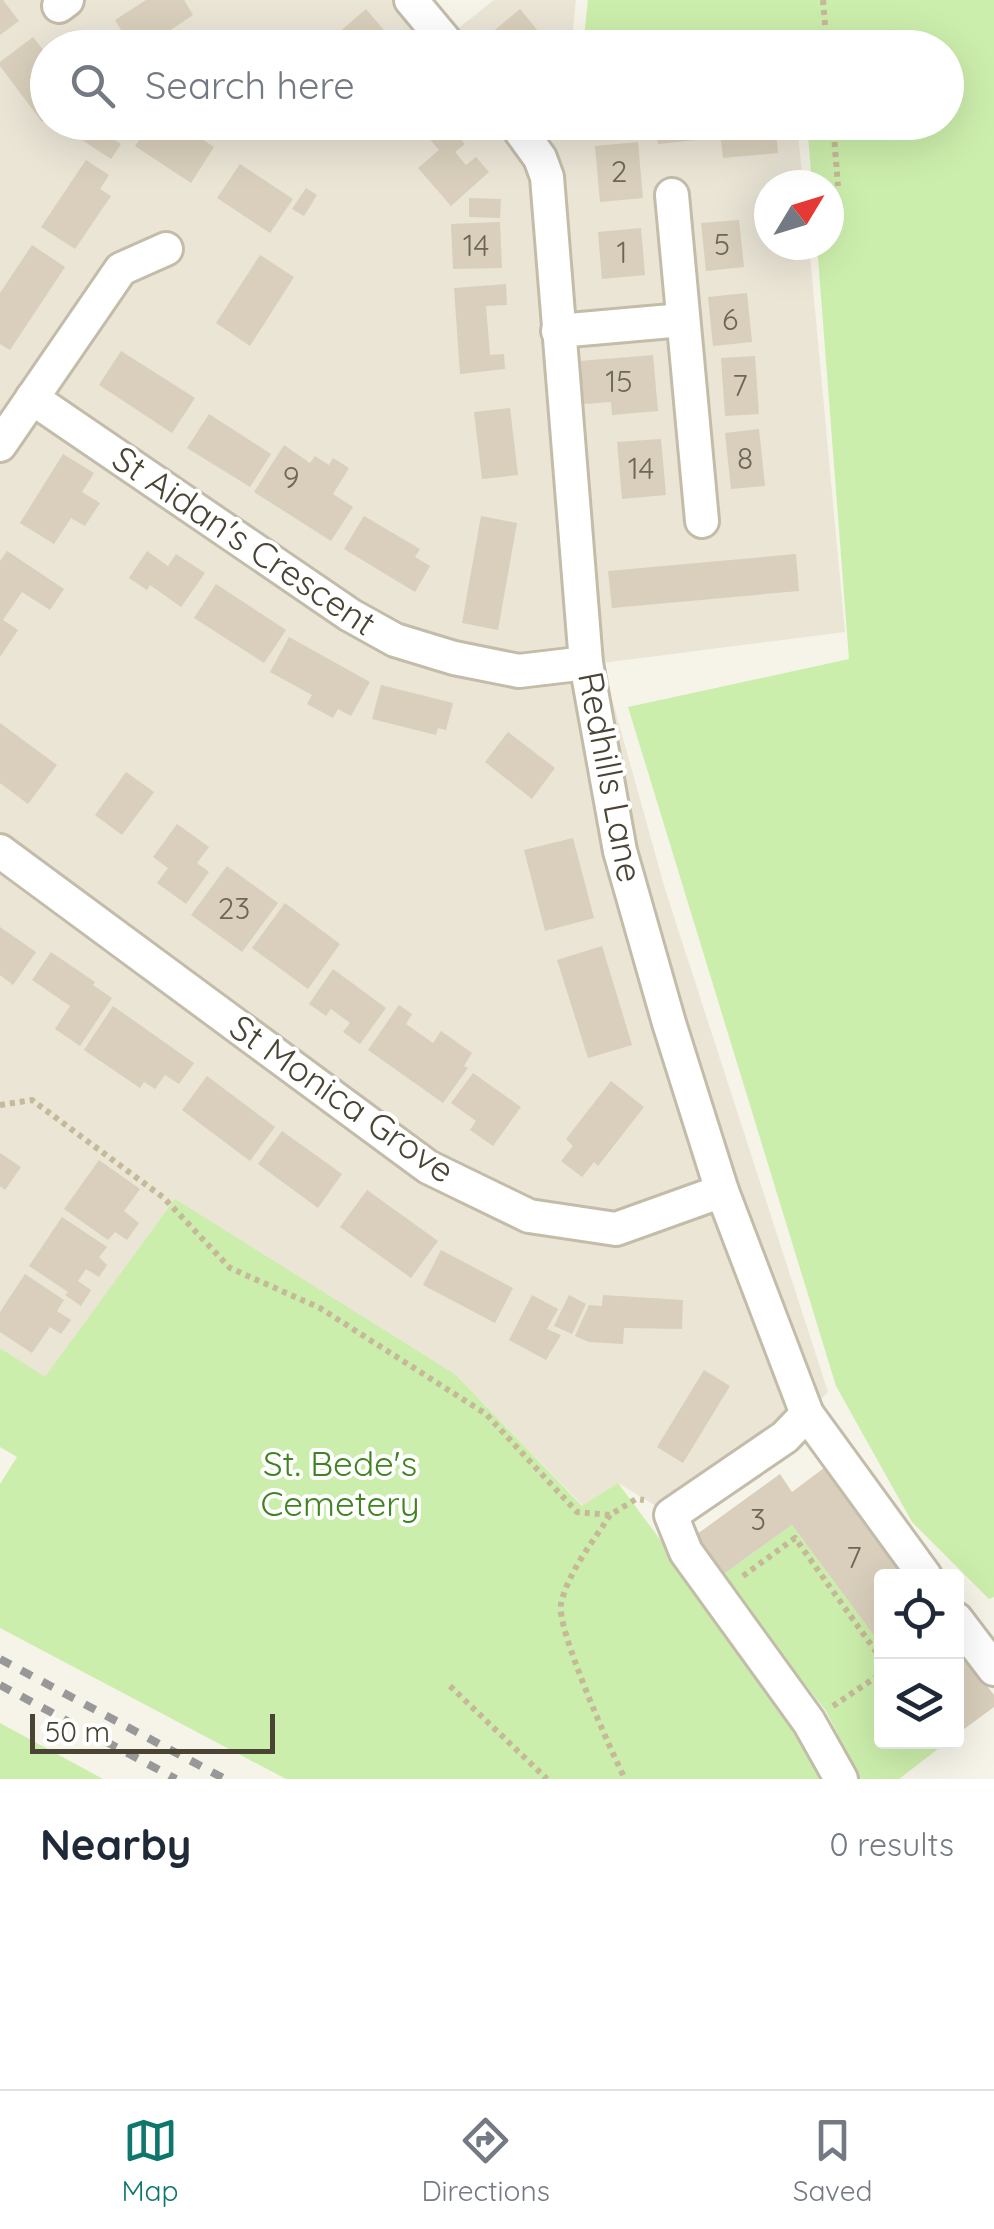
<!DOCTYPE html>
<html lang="en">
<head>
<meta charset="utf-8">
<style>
  :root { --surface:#fff; --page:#f2f2f3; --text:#1f2937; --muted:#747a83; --line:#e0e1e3; --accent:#0f766e }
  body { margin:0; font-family:Quicksand,sans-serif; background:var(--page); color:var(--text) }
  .controls { position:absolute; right:30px; bottom:30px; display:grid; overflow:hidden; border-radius:10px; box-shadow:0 10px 40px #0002 }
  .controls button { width:90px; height:90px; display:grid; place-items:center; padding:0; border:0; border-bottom:2px solid var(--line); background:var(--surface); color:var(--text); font:50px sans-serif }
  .compass { position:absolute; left:754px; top:170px; width:90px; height:90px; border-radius:50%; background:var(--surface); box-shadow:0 10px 40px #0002; rotate:52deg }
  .scale { position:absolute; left:30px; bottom:25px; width:245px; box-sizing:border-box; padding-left:10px; border:5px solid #4a4435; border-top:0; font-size:28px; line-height:35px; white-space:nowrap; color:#4a4435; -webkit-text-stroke:8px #fff; paint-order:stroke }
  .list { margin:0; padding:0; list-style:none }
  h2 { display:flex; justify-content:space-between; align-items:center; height:130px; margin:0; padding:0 40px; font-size:42px }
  h2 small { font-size:32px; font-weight:400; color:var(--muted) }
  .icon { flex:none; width:55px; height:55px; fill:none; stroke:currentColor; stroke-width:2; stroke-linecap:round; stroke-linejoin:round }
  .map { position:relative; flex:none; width:994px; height:1779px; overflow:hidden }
  .search { position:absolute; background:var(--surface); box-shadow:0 10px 40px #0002; left:30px; right:30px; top:30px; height:110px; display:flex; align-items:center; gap:25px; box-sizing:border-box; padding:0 35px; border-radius:55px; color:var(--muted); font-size:38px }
  .sheet { height:310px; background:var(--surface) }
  nav { display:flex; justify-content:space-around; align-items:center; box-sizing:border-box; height:140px; border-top:2px solid var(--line); background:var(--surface); font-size:28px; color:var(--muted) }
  nav a { display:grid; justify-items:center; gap:5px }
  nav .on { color:var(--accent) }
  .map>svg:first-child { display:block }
  .residential { fill:#eae5d5 }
  .green { fill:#cceeac }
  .building { fill:#d9cfbc }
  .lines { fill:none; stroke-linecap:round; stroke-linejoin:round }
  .minor-casing { stroke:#c3bca9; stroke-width:38 }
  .path { stroke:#c6b999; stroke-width:6; stroke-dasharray:5 5; stroke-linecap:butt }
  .minor { stroke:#fff; stroke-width:32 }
  .rail { stroke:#989898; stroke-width:8; stroke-dasharray:12 12; stroke-linecap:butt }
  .labels { text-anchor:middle; stroke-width:8; stroke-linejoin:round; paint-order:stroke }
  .number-label { font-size:30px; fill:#6e6757 }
  .street-label { font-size:35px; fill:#4a4435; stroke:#fff }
  .park-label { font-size:35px; fill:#408421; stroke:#fff }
</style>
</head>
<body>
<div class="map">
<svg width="994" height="1779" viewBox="0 0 994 1779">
  <rect width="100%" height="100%" fill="#f6f3e8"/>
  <path class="residential" d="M0,0H411L445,39L494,0H576L571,47L48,48V122L797,123L803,185H769V245H809L845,632L602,663L665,889L828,1392L785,1437L671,1515L618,1483L583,1506L456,1375L44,1377L0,1348Z"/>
  <g class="green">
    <path d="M588,0H994V1597L989,1599L912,1522L836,1386L628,707L849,659L817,245H829V185H812L807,123L946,122V48L583,47Z"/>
    <path d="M175,1199L456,1375L582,1506L618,1483L788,1711L824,1779H286L0,1628V1484L17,1457L0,1447V1348L45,1377Z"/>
    <path d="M792,1525L881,1645L882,1742H947L899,1779H860L826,1711L721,1576Z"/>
    <path d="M0,1723L103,1779H0Z"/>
  </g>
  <g class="building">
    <path d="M0,0H3L19,21L0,35Z"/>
    <path d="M146,0H184L193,15L144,48H132L115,20Z"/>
    <path d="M366,9L388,35L373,48H350L338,33Z"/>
    <path d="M520,9L552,48H493L485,38Z"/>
    <path d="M33,37L48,56V118L42,122L0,66V62Z"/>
    <path d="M151,122H176L214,147L191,183L135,146Z"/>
    <path d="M415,122H453L451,128L465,144L455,152L466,165L476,157L489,172L451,206L418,168L439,150Z"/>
    <path d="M655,122H705L707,139L658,144Z"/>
    <path d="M775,122L778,153L723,158L719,124Z"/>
    <path d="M92,125L121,144L111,159L82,140Z"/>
    <path d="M638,142L643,198L600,202L595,146Z"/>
    <path d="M86,160L109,175L100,189L111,196L75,249L41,227Z"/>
    <path d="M240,164L293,199L270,233L217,198Z"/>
    <path d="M306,188L317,195L304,216L292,209Z"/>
    <path d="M469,198L501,199L500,218L469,217Z"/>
    <path d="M739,220L744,267L706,271L701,223Z"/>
    <path d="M500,222L502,268L453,269L451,224Z"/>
    <path d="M641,228L645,275L602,279L598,232Z"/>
    <path d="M32,245L65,267L10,350L0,344V293Z"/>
    <path d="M260,255L294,277L250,346L216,323Z"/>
    <path d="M506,284L507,305L486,306L490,355L504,354L505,369L460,374L454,288Z"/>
    <path d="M747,293L752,342L713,346L708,297Z"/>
    <path d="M121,351L195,398L172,433L99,385Z"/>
    <path d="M653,355L658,411L612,415L611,402L584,404L580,361Z"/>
    <path d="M755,356L759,414L725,416L721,358Z"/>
    <path d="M510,408L518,475L482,479L474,412Z"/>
    <path d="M209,414L271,454L250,487L187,448Z"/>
    <path d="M759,429L765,486L731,489L725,433Z"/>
    <path d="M661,439L666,495L622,499L617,442Z"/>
    <path d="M284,445L310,463L315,456L329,465L333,458L349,468L333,494L353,507L331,541L254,492Z"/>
    <path d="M63,454L94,473L82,492L100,503L85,526L71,518L54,544L20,523Z"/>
    <path d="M364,516L420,549L415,557L430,566L415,592L344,549Z"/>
    <path d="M481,516L517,523L498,630L462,623Z"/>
    <path d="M7,551L64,589L50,610L22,592L3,620L18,630L0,657V561Z"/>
    <path d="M147,551L168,566L176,554L205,573L181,607L150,585L147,590L129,578Z"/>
    <path d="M796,554L799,591L612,608L608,571Z"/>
    <path d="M216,584L286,630L264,663L194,618Z"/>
    <path d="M289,637L370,682L351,716L338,709L333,718L307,704L312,695L270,672Z"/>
    <path d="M381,685L453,703L446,730L438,728L436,735L372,719Z"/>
    <path d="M0,723L57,765L28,804L0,783Z"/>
    <path d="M508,732L555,768L532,799L485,762Z"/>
    <path d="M126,772L154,792L122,835L95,815Z"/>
    <path d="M177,824L209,847L197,863L209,872L186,904L157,883L168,868L153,857Z"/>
    <path d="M573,838L594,918L545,931L524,850Z"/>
    <path d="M227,866L278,903L242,952L191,915Z"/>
    <path d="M285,903L340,944L308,989L252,948Z"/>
    <path d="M0,927L36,952L13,985L0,975Z"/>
    <path d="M602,946L632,1045L588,1058L557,960Z"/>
    <path d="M51,952L95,982L93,985L112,998L80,1046L55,1029L70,1006L32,980Z"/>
    <path d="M333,969L386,1008L360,1044L343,1032L350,1023L331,1009L326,1016L309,1004Z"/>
    <path d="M399,1005L412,1014L406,1024L433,1043L441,1031L472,1053L464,1066L468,1068L443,1103L368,1050Z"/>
    <path d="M113,1006L194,1063L179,1084L165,1075L155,1089L144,1082L140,1088L84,1050Z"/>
    <path d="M473,1073L521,1107L493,1146L470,1130L476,1121L451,1103Z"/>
    <path d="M207,1076L275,1127L250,1161L182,1110Z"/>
    <path d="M611,1081L644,1107L598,1166L594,1162L582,1177L561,1161L573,1146L566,1139Z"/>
    <path d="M282,1131L342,1174L318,1208L258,1164Z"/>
    <path d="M0,1153L21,1167L5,1190L0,1186Z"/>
    <path d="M99,1160L140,1189L124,1211L139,1223L127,1240L115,1232L108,1240L64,1209Z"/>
    <path d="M367,1190L438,1241L411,1278L340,1227Z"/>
    <path d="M62,1217L107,1247L99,1257L107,1265L99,1277L86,1269L78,1281L91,1290L81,1306L65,1295L68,1292L29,1266Z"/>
    <path d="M441,1250L513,1288L495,1323L423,1285Z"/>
    <path d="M25,1274L64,1300L57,1311L71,1320L61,1334L50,1327L32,1353L0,1332V1312Z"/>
    <path d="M532,1295L558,1309L547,1329L561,1335L546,1360L509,1340Z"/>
    <path d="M569,1295L586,1304L572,1334L554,1326Z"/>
    <path d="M603,1295L683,1300L682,1329L624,1328L623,1344L589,1342L575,1336L589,1305L602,1306Z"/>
    <path d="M704,1370L730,1386L683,1463L657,1447Z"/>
    <path d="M824,1468L905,1576H881V1645L792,1525L721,1576L693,1537L780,1474L792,1492Z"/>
    <path d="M956,1645L994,1695V1707L956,1735Z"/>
  </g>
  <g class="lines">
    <defs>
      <g id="minor">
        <path d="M411,0L451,48"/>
        <path d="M59,6L67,0"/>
        <path d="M514,122L540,158L547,177L586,663L620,851L669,1023L722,1191L807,1414L925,1576"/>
        <path d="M672,195L702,521"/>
        <path d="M558,331L683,320"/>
        <path d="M32,398L350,615L395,640L454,658L519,671L586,663"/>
        <path d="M0,445L121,269L166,249"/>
        <path d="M0,851L428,1167L529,1216L616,1229L722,1191"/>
        <path d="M807,1414L785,1437L671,1515L686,1552L809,1722L841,1779"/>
        <path d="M956,1619L994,1669"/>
      </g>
    </defs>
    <use href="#minor" class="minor-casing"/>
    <g class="path">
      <path d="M823,0L827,48"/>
      <path d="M833,122L838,186"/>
      <path d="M0,1105L32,1100L164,1198L230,1268L320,1308L486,1414L577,1512L610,1515L636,1499L644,1500"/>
      <path d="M610,1515C593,1542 568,1572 561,1604C556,1628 611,1751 625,1779"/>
      <path d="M743,1576L795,1538L882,1660"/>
      <path d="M450,1686L547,1779"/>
      <path d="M833,1706L882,1673"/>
    </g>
    <use href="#minor" class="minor"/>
    <g class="rail">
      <path d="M0,1659L225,1779"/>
      <path d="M0,1685L176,1779"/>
    </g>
  </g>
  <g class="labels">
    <g class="number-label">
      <text x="619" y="182">2</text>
      <text x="722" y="255">5</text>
      <text x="476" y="256">14</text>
      <text x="622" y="263">1</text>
      <text x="730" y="330">6</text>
      <text x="619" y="392">15</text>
      <text x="740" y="396">7</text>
      <text x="745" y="469">8</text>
      <text x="641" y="479">14</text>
      <text x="291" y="488">9</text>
      <text x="234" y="919">23</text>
      <text x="758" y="1530">3</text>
      <text x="854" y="1568">7</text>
    </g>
    <g class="street-label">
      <text transform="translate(244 541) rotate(34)" y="12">St Aidan's Crescent</text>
      <text transform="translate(610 777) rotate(79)" y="12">Redhills Lane</text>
      <text transform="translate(342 1099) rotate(35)" y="12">St Monica Grove</text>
    </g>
    <g class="park-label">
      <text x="340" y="1476">St. Bede's<tspan x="340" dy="40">Cemetery</tspan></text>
    </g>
  </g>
</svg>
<div class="controls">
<button><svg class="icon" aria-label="locate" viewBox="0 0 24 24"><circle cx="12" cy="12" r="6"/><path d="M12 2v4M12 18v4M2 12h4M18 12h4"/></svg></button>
<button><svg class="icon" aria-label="layers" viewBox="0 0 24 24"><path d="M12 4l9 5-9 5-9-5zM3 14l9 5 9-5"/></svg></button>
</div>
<svg class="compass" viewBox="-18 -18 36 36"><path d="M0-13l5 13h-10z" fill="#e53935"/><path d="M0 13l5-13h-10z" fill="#747a83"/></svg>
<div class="scale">50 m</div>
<div class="search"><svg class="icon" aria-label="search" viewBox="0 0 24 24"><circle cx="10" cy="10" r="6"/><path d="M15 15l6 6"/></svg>Search here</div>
</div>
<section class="sheet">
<h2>Nearby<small>0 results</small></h2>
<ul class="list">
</ul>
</section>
<nav>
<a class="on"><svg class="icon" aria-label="map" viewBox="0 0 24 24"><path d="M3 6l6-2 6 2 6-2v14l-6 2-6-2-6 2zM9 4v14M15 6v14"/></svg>Map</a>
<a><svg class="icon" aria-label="directions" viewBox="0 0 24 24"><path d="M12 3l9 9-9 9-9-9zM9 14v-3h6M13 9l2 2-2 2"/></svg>Directions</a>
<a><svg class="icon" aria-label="saved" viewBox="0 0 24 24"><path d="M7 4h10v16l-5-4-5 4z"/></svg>Saved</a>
</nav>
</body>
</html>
